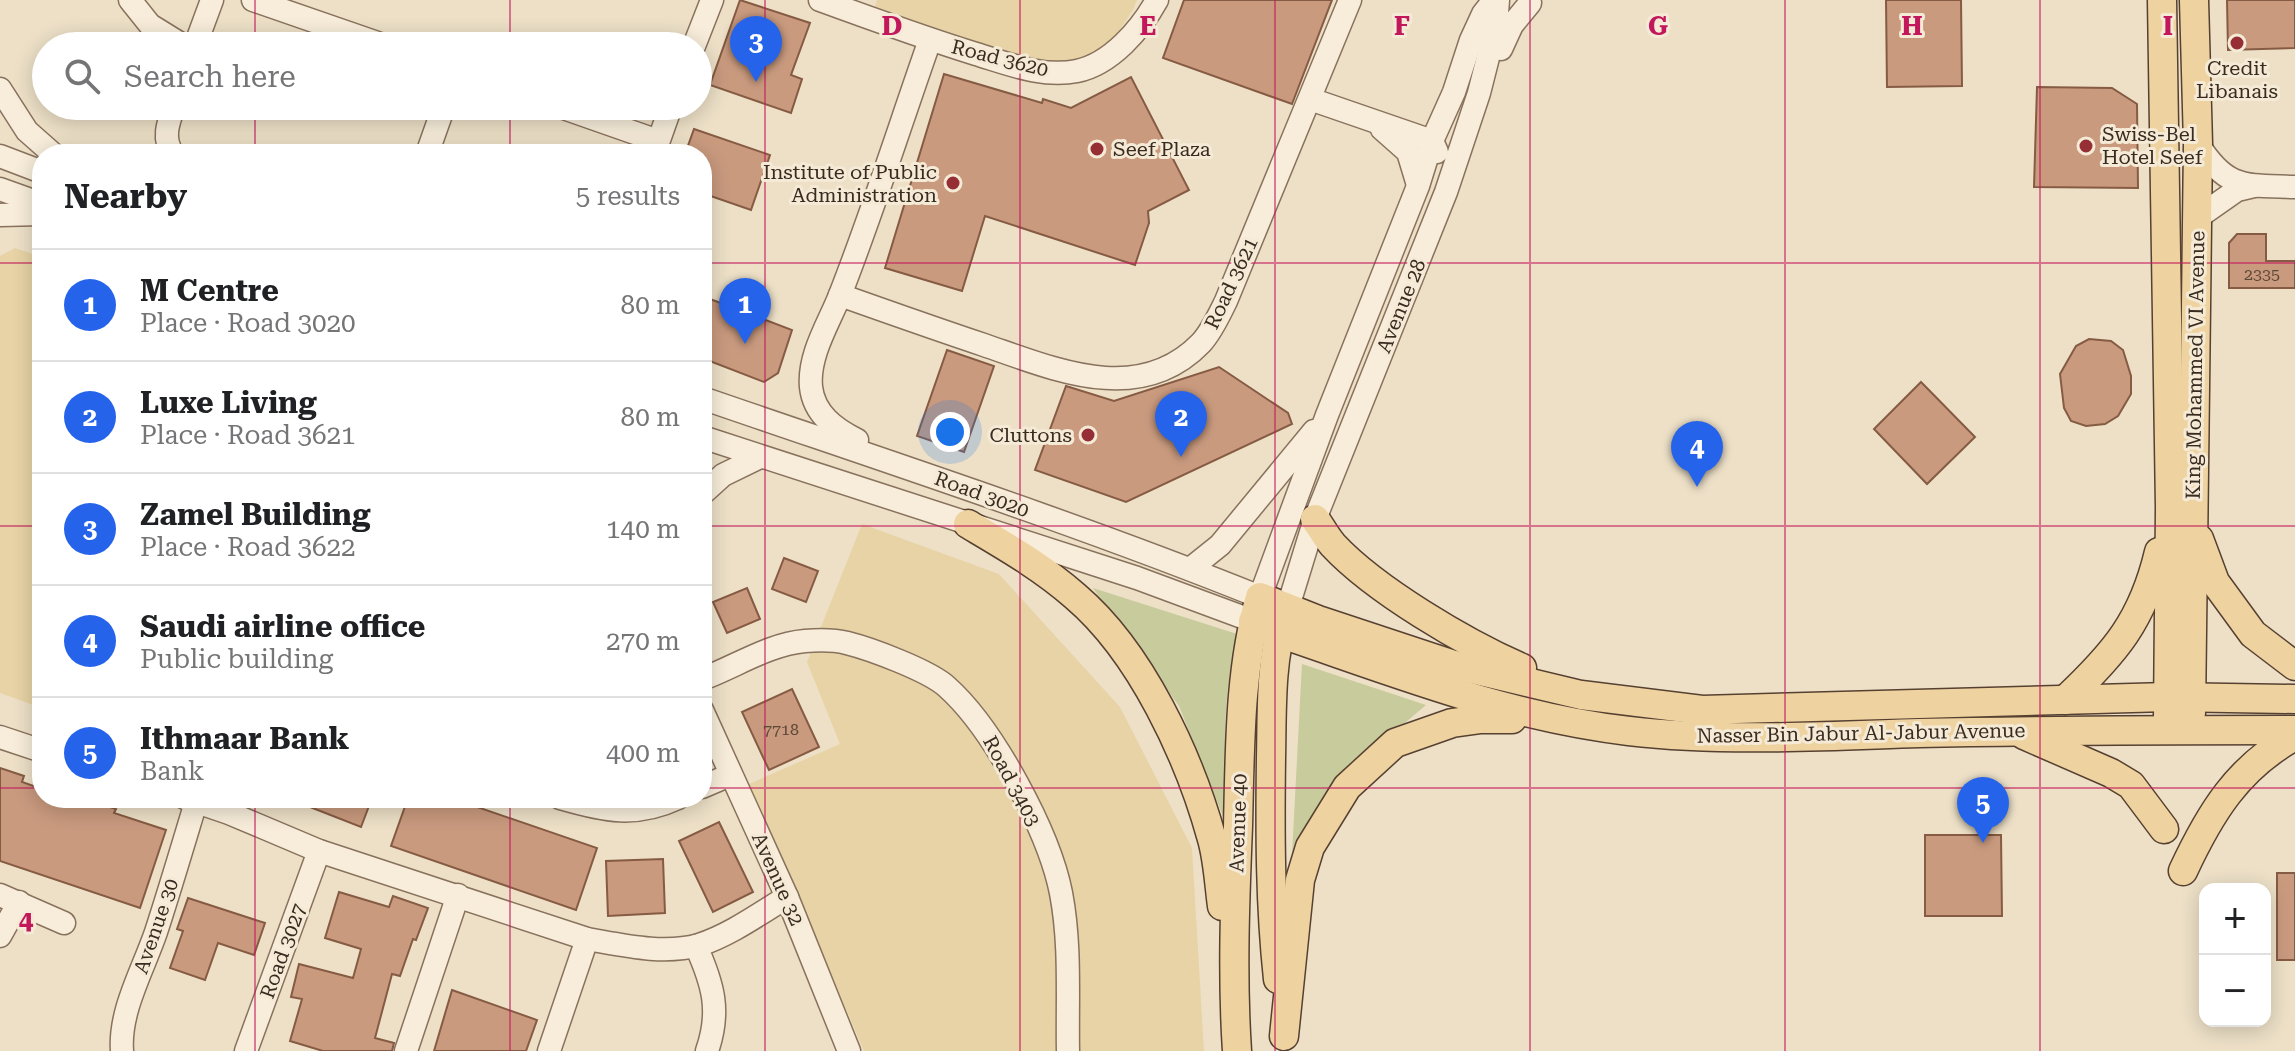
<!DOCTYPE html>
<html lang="en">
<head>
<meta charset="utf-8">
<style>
  :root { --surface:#fff; --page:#f2f2f2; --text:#202124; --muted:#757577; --line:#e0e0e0; --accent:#2563eb }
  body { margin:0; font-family:"Roboto Serif",serif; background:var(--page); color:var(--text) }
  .controls { position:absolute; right:24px; bottom:24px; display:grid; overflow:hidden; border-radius:16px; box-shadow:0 4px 20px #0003 }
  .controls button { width:72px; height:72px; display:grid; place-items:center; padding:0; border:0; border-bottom:2px solid var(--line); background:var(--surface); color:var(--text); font:40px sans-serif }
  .you { position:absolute; left:950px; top:432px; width:28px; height:28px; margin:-20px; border:6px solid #fff; border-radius:50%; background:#1a73e8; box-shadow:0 0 0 12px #1a73e833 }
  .badge { display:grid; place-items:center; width:52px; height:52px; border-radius:50%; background:var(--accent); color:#fff; font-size:26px; font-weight:700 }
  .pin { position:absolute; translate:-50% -66px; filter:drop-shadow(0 2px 4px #0008) }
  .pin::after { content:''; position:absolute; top:42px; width:28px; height:24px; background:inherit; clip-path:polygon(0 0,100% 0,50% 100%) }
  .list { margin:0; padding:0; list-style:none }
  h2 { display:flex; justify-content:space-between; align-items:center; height:104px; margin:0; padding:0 32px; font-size:34px }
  h2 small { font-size:26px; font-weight:400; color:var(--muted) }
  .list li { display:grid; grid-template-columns:52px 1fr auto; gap:24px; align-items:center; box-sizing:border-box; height:112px; padding:0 32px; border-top:2px solid var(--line) }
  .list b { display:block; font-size:30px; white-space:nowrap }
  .list p { margin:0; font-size:26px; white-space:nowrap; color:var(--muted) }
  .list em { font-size:26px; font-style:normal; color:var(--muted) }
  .icon { flex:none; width:44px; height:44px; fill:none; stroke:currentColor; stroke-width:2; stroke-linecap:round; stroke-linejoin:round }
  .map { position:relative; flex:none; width:2295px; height:1051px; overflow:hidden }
  .search { position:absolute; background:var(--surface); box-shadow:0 4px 20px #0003; left:32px; top:32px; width:680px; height:88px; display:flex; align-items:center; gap:20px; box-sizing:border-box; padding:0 28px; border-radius:44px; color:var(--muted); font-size:30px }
  .panel { position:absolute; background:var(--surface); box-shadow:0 4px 20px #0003; left:32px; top:144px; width:680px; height:664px; border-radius:32px }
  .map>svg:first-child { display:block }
  .green { fill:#c8cb9b }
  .sand { fill:#e7d3a5 }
  .building { fill:#c99a7e; stroke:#865b43; stroke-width:2 }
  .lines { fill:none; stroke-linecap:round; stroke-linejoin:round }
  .minor-casing { stroke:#88725d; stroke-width:25 }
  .major-casing { stroke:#564031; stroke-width:31 }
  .minor { stroke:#f8edda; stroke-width:22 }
  .major { stroke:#eed2a0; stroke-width:28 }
  .grid { fill:none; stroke:#c2185b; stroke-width:2; stroke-opacity:0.55 }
  .poi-dot { fill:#952f35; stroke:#f4ead6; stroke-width:3 }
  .labels { text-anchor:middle; stroke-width:6; stroke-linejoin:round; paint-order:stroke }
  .number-label { font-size:16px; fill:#5d4738 }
  .street-label { font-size:20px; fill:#392b20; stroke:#f4ead6 }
  .poi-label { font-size:20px; fill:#392b20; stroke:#f4ead6; text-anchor:start }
  .grid-label { font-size:26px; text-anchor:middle; font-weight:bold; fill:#c2185b; stroke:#f4ead6; stroke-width:6; stroke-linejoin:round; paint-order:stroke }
</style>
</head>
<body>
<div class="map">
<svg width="2295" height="1051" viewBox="0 0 2295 1051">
  <rect width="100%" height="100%" fill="#ede0c7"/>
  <g class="green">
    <path d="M1093,588L1237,634C1221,703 1224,764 1230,834L1179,706Z"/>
    <path d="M1302,664L1426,705L1341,777L1292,855Z"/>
  </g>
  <g class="sand">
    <path d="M877,0H1137L1133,10L1107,49L1056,66L873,12Z"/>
    <path d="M15,248L42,257V708L0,693V256Z"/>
    <path d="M862,524L999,574L1120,707L1192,848L1204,1051H864L749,784L840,744L807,662Z"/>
  </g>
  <g class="building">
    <path d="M740,0L810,23L791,75L802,79L791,113L710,85Z"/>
    <path d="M1184,0H1332L1292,104L1163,58Z"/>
    <path d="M1886,0H1961L1962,86L1887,87Z"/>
    <path d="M2227,0H2295V48L2228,50Z"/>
    <path d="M944,74L1042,103L1043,99L1071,108L1131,77L1189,190L1148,211L1149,223L1135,265L985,216L962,291L885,268Z"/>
    <path d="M2037,87L2112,88L2137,104L2138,188L2034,187Z"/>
    <path d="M694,129L770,155L751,210L702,193V154H685Z"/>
    <path d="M2237,234H2266V261H2295V288H2229V243Z"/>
    <path d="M702,296L792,330L778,373L764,382L702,358Z"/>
    <path d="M2089,339L2111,341L2123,350L2131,376V394L2118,416L2105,424L2086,426L2071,421L2064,408L2060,374L2076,346Z"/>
    <path d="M947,350L994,366L964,452L917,436Z"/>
    <path d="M1219,367L1288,413L1292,424L1126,502L1035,470L1066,386L1114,401Z"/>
    <path d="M1921,382L1975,437L1927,484L1874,429Z"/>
    <path d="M784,558L818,571L806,602L772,589Z"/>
    <path d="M747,588L760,619L727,633L713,602Z"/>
    <path d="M792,689L819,747L769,770L742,712Z"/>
    <path d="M0,768L24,776L22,782L42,789V798H83L116,809L114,813L166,830L140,908L0,861Z"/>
    <path d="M287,798H372L361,827Z"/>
    <path d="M408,798H451L597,848L576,910L391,846Z"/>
    <path d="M719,822L753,892L713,912L679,841Z"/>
    <path d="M1925,835H2001L2002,916H1925Z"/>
    <path d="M663,859L665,913L608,916L606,861Z"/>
    <rect x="2277" y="873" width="18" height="87"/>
    <path d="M339,892L389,907L393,896L428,908L416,940L413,939L400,976L392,974L375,1038L394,1043L392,1051H323L290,1041L302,999L291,997L299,964L353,978L361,949L325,938Z"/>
    <path d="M188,898L265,923L254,955L218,943L205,980L170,968L183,931L177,929Z"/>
    <path d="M452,990L537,1020L526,1051H434Z"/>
  </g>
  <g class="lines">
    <defs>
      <g id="minor">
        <path d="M130,0L150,25L184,46"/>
        <path d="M253,0L386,46"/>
        <path d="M820,0C872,19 924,38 976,54C1009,64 1043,78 1077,71C1111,64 1141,29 1157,0"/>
        <path d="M195,46L212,0"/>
        <path d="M694,46L712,0"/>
        <path d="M1501,49L1512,25L1530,3"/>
        <path d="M0,89L27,131L53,154"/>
        <path d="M1310,99L1432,141L1437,152"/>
        <path d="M558,106L658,141"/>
        <path d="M1382,129L1408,152L1418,185"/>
        <path d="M2198,144C2227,190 2245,185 2295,187"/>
        <path d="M173,154C162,139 168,123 174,106"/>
        <path d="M427,154L444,106"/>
        <path d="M654,154L671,106"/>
        <path d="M0,156L42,172"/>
        <path d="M0,189L42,204"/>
        <path d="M0,215L42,214"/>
        <path d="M2197,218L2237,190L2254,186"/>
        <path d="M840,295C888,312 936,329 984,345C1054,369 1139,407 1201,343C1212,331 1219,315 1226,301L1350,0"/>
        <path d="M702,398C888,462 1076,523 1260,597L1327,415L1418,186L1432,141L1454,92L1471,40L1483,14L1494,0"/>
        <path d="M702,437L1137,578L1253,621"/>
        <path d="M857,440C835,429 814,414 811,387C808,355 829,323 840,295C873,211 900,125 930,40"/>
        <path d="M702,494L723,475L760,457"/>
        <path d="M1190,569L1220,545L1314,431"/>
        <path d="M1288,607L1315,519L1446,192L1479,93L1496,26L1498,0"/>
        <path d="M702,679C735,667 769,644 805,641C817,640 835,640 847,643C871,649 930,671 947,687C993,728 1049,832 1061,893C1071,945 1067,999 1068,1051"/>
        <path d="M702,710L787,897L849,1051"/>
        <path d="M0,737L42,751"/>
        <path d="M702,787L730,775"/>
        <path d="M185,798L229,813L319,851L587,939C622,945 663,955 699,945C730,935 759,914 787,897"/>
        <path d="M560,798C605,811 635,818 678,798"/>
        <path d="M0,895L64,923"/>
        <path d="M0,936L19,902"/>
        <path d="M696,946C713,984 721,1011 707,1051"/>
        <path d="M122,1051C119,1011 143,970 156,932C170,889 183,845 196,802"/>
        <path d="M246,1051L319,851"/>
        <path d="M406,1051L458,895"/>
        <path d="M549,1051L587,939"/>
      </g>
      <g id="major">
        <path d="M2162,0L2170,508L2168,717"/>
        <path d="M1315,519C1321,527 1326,537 1333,545C1375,590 1465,643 1522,668"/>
        <path d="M968,524C1005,546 1042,567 1075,596C1141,652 1189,756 1212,839C1218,860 1219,884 1222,906"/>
        <path d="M2199,539L2215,582L2253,634L2295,666"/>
        <path d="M1253,621L1279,633C1394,672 1507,717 1629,731C1725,742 1823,736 1919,733C2044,730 2170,730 2295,730"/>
        <path d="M2065,700C2115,653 2143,620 2159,552"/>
        <path d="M2191,713L2198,144L2194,0"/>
        <path d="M2024,735L2111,773L2131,785L2164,829"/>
        <path d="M2183,871C2210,813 2238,767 2295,736"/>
        <path d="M1278,979C1270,905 1270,832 1271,758C1272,713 1270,661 1284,618"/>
        <path d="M1284,1036L1300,880L1310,847L1347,787L1395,743L1452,723L1481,719H1512"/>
        <path d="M1237,1051C1232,976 1235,901 1238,826C1240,749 1239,671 1260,597L1318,620L1451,664L1581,695L1702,710L2168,697L2295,699"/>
      </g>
    </defs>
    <use href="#minor" class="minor-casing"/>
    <use href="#major" class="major-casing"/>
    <use href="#minor" class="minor"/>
    <use href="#major" class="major"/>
  </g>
  <path class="grid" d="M255,0V46M510,0V46M765,0V1051M1020,0V1051M1275,0V1051M1530,0V1051M1785,0V1051M2040,0V1051M255,106V154M510,106V154M0,263H42M702,263H2295M0,526H42M702,526H2295M0,788H42M702,788H2295M255,798V1051M510,798V1051"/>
  <g class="poi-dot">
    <circle cx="2237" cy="43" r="8"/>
    <circle cx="2086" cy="146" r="8"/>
    <circle cx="1097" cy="149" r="8"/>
    <circle cx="953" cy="183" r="8"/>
    <circle cx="1088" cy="435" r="8"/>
  </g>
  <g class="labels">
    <g class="number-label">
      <text x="2262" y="280">2335</text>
      <text x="781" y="735">7718</text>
    </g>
    <g class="street-label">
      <text transform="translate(1000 58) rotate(14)" y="7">Road 3620</text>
      <text transform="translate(1231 283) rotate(-65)" y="7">Road 3621</text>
      <text transform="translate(1401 306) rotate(-68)" y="7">Avenue 28</text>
      <text transform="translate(2195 365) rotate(-89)" y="7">King Mohammed VI Avenue</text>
      <text transform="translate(982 494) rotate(20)" y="7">Road 3020</text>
      <text transform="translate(1861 733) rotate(-1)" y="7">Nasser Bin Jabur Al-Jabur Avenue</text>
      <text transform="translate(1012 781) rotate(62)" y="7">Road 3403</text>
      <text transform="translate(1238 823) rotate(-88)" y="7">Avenue 40</text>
      <text transform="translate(778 879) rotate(66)" y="7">Avenue 32</text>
      <text transform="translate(156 926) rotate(-71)" y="7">Avenue 30</text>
      <text transform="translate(283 951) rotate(-70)" y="7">Road 3027</text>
    </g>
    <g class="poi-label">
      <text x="2237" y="75" text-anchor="middle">Credit<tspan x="2237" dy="23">Libanais</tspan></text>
      <text x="2102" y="141">Swiss-Bel<tspan x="2102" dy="23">Hotel Seef</tspan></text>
      <text x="1113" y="156">Seef Plaza</text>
      <text x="937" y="179" text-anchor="end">Institute of Public<tspan x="937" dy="23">Administration</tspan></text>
      <text x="1072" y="442" text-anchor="end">Cluttons</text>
    </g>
  </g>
  <g class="grid-label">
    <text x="892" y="35">D</text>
    <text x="1148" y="35">E</text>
    <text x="1402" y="35">F</text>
    <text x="1658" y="35">G</text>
    <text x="1912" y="35">H</text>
    <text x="2168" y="35">I</text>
    <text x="26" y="929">4</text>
  </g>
</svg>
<div class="controls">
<button>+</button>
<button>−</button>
</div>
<div class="you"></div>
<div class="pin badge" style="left:745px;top:344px">1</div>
<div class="pin badge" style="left:1181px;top:457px">2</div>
<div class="pin badge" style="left:756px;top:82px">3</div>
<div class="pin badge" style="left:1697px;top:487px">4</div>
<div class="pin badge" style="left:1983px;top:843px">5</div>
<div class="search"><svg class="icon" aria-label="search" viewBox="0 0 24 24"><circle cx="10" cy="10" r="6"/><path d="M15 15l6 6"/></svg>Search here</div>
<section class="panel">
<h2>Nearby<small>5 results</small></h2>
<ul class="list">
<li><span class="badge">1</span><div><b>M Centre</b><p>Place · Road 3020</p></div><em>80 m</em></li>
<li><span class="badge">2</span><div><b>Luxe Living</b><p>Place · Road 3621</p></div><em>80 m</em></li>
<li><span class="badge">3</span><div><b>Zamel Building</b><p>Place · Road 3622</p></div><em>140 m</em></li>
<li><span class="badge">4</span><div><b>Saudi airline office</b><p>Public building</p></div><em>270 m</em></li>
<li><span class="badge">5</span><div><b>Ithmaar Bank</b><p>Bank</p></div><em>400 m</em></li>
</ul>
</section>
</div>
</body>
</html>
